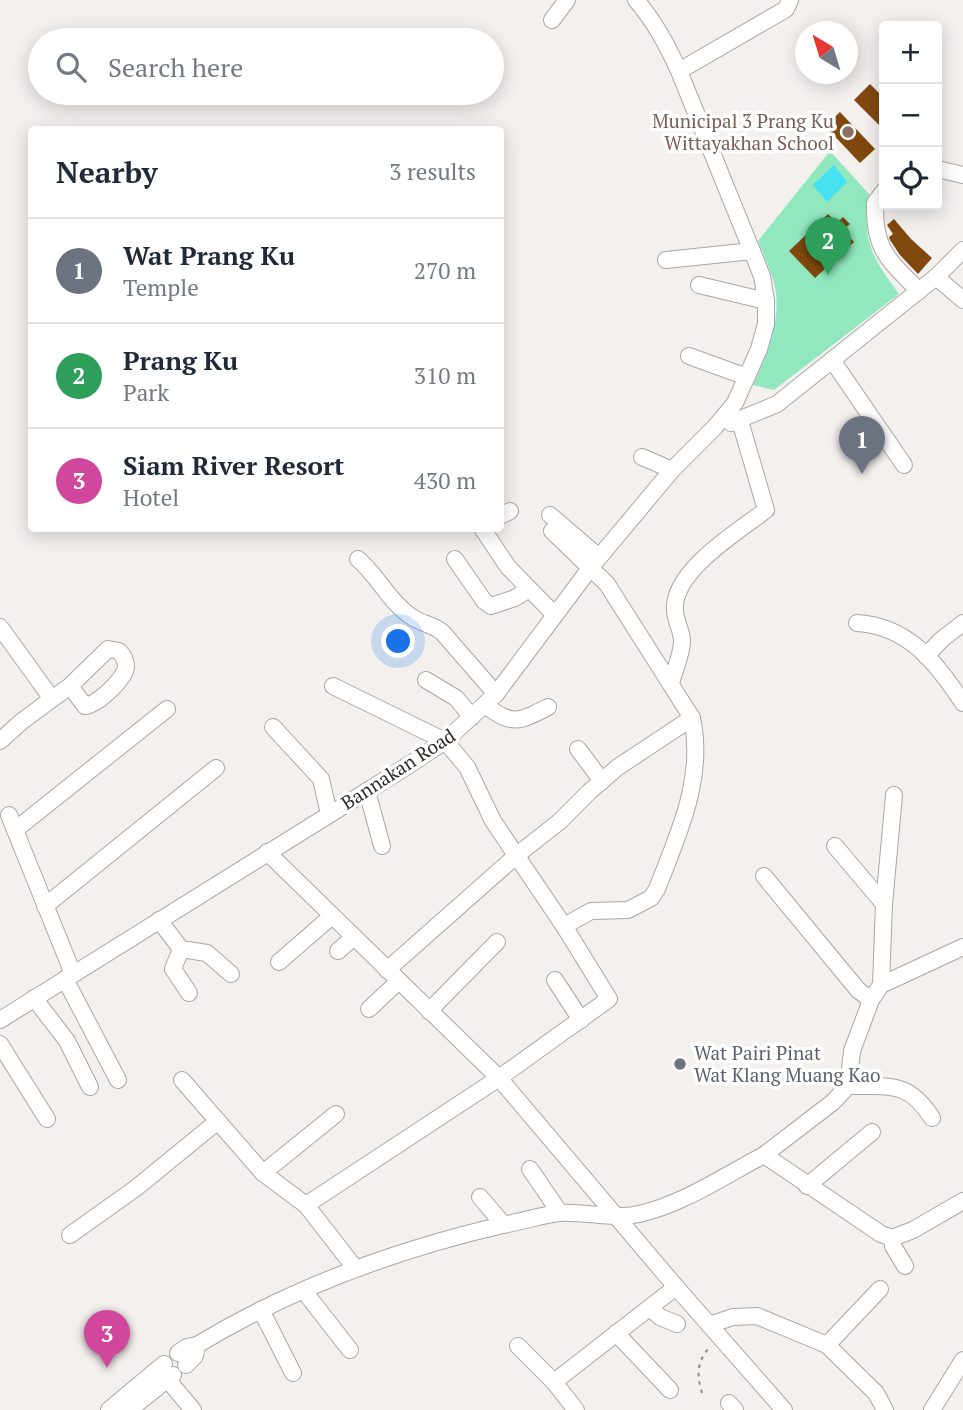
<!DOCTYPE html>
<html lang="en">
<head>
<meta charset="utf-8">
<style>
  :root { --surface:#fff; --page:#f2f2f3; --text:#1f2937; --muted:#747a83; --line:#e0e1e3; --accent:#2563eb }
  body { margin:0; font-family:"PT Serif",serif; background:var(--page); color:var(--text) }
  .controls { position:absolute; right:21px; top:21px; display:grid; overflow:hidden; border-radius:7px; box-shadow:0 4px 18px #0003 }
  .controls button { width:63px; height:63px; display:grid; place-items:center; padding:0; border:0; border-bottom:2px solid var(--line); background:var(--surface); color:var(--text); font:35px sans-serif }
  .compass { position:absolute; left:795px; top:21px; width:63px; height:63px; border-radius:50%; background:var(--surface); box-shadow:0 4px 18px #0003; rotate:322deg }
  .you { position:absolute; left:399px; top:642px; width:24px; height:24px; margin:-18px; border:5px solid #fff; border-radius:50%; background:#1a73e8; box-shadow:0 0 0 10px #1a73e833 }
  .badge { display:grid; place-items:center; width:46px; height:46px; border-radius:50%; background:var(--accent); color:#fff; font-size:23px; font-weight:700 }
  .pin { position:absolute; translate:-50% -58px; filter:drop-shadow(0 2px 4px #0008) }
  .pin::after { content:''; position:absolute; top:37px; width:24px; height:21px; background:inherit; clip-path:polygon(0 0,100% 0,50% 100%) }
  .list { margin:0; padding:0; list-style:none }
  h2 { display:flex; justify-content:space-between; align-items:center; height:91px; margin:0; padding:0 28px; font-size:30px }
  h2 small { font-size:23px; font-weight:400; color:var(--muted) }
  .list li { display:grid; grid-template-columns:46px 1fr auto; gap:21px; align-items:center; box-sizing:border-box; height:105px; padding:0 28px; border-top:2px solid var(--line) }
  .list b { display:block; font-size:26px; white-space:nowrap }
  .list p { margin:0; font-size:23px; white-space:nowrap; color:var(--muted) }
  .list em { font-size:23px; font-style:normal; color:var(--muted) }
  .icon { flex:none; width:38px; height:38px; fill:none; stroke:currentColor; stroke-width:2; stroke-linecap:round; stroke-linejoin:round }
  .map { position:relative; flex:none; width:963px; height:1410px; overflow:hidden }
  .search { position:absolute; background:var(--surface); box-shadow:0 4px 18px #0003; left:28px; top:28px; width:476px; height:77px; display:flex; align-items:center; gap:18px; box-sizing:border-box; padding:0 24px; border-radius:38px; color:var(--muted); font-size:26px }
  .panel { position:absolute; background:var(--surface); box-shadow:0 4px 18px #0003; left:28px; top:126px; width:476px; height:406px; border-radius:7px }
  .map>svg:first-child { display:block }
  .green { fill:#91e8be }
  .water { fill:#46e2f1 }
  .building { fill:#81480e }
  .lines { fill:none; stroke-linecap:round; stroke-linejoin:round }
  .minor-casing { stroke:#aaa7a4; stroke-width:18 }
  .path { stroke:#8b8887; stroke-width:2; stroke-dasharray:3.5 5; stroke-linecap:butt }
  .minor { stroke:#fff; stroke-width:16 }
  .education-dot { fill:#8d6e63; stroke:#fff; stroke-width:2.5 }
  .worship-dot { fill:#6b7280; stroke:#fff; stroke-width:2.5 }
  .labels { text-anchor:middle; stroke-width:7; stroke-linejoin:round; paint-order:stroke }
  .education-label { font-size:19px; fill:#785e54; stroke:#fff; text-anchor:end }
  .street-label { font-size:19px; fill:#2b2928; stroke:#fff }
  .worship-label { font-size:19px; fill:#5b616d; stroke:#fff; text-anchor:start }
</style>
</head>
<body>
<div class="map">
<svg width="963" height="1410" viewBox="0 0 963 1410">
  <rect width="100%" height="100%" fill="#f3f0ee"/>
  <path class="green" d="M830,151L869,194C862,243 872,257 899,294L774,390L753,385C767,354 783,317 774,283C770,268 763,254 758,241Z"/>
  <path class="water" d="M834,165L847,182L827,202L813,185Z"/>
  <g class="building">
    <path d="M870,84L884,98V130L854,100Z"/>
    <path d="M840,112L875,149L860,163L825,126Z"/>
    <path d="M828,214L834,220L836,218L839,221L843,217L850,224L845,228L848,231L846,233L854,242L815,278L789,251Z"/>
    <path d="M894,219L911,239L932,258L918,274L900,255L890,240L889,237L893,234L887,225Z"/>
  </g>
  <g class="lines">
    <defs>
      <g id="minor">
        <path d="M552,20L567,0"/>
        <path d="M679,71L786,9L790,0"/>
        <path d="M937,169L963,175"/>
        <path d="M884,191L875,203C874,251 888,259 919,291"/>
        <path d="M666,260L752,251"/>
        <path d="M936,277L963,300"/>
        <path d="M699,285L766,301"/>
        <path d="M689,356L747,377"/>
        <path d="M832,360L904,465"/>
        <path d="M731,423L777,404L936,277L963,250"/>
        <path d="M642,457L672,470"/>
        <path d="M550,515L599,557"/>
        <path d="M500,516L510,511"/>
        <path d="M482,528L508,567L554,614"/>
        <path d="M358,559C378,576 390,603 412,617C422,624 432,624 442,632L496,694"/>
        <path d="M455,559L484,601L491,606L515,598L529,589"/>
        <path d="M857,623C908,626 936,662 963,703"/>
        <path d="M0,627L52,699L21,722L0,741"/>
        <path d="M926,656L941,640L963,623"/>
        <path d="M426,680L456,698L472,717"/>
        <path d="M671,683C674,671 682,655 682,641C682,631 675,620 675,610C672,571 739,531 766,510L740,421"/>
        <path d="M333,686L445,741L467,767L493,821L564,926L591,911L628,910L651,898L657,889C678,834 705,779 692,718L607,584L552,531"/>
        <path d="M52,699L70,686L85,706C97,705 125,679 126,667C126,661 123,655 119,651L108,649L70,686"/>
        <path d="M485,705C512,726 519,722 548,707"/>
        <path d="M273,727L321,779L329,814"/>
        <path d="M578,749L602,781"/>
        <path d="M367,791L382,846"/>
        <path d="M894,795L884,904L881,985L871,1000L852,1051L848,1086L833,1102L764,1155L881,1234L892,1238L913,1230L963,1201"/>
        <path d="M9,815L73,974"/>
        <path d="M15,830L167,709"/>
        <path d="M835,846L884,904"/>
        <path d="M267,852L499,1078L676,1287L784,1410"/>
        <path d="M764,876L858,990L871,1000"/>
        <path d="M45,906L216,768"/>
        <path d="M159,920L181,949L207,953L231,974"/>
        <path d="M181,949L173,969L189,993"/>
        <path d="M338,951L354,937"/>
        <path d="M279,962L332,916"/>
        <path d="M387,970L517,855L559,822L589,792L618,767L692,718"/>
        <path d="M65,979L118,1080"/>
        <path d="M555,980L581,1020"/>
        <path d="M881,985L963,947"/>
        <path d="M34,998L67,1041L90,1087"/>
        <path d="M369,1009L399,981"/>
        <path d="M429,1011L497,942"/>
        <path d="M0,1020L412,763L445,741L496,694L591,567L672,470L715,427L735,403L759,349L766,324V301L762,276L679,71C667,45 655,22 636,0"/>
        <path d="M0,1044L47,1119"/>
        <path d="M182,1080L263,1173L306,1205L355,1268"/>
        <path d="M848,1086C889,1087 908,1080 932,1118"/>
        <path d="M530,1169L560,1213"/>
        <path d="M263,1173L336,1114"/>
        <path d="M807,1186L872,1132"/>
        <path d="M480,1197L504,1225"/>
        <path d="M306,1205L499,1078L609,999L564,926"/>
        <path d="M70,1235L136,1188L218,1121"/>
        <path d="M892,1238L893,1246L905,1266"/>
        <path d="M304,1291L350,1350"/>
        <path d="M651,1309L660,1317L677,1324"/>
        <path d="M261,1310L293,1373"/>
        <path d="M709,1325L733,1317L757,1316L827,1345L876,1393L885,1410"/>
        <path d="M616,1333L670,1390"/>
        <path d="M827,1345L880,1289"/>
        <path d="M518,1346L554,1382"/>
        <path d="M178,1353L187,1347L197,1345C293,1287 398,1249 507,1224C524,1221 542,1215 559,1213C585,1211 613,1220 639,1214C683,1204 724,1176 764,1155"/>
        <path d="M186,1365L195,1356L197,1345"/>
        <path d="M168,1380L193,1410"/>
        <path d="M729,1403L735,1410"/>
        <path d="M109,1410L164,1364"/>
        <path d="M129,1410L173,1375"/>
        <path d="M576,1410L554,1382L676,1287"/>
        <path d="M932,1410L963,1360"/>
      </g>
    </defs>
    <use href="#minor" class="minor-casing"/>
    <path class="path" d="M702,1393C697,1376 696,1363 709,1348"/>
    <use href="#minor" class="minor"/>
  </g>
  <circle class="education-dot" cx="848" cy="132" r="7"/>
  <circle class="worship-dot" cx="680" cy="1064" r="7"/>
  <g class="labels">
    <g class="education-label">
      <text x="834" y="128">Municipal 3 Prang Ku<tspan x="834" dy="22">Wittayakhan School</tspan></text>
    </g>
    <g class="street-label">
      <text transform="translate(398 769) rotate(-33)" y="7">Bannakan Road</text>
    </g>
    <g class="worship-label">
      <text x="694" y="1060">Wat Pairi Pinat<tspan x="694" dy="22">Wat Klang Muang Kao</tspan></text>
    </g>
  </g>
</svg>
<div class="controls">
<button>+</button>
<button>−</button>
<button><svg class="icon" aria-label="locate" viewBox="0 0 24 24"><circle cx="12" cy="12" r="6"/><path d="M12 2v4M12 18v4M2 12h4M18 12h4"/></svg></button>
</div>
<svg class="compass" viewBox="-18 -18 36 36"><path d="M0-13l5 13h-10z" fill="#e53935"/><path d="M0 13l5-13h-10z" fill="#747a83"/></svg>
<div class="you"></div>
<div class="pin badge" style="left:862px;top:474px;background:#6b7280">1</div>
<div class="pin badge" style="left:828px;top:275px;background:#2e9e5b">2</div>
<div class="pin badge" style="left:107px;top:1368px;background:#d1479c">3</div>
<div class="search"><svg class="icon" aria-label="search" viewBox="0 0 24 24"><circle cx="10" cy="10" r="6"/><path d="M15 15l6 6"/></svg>Search here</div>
<section class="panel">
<h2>Nearby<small>3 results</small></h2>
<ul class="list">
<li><span class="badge" style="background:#6b7280">1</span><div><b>Wat Prang Ku</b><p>Temple</p></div><em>270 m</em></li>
<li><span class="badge" style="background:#2e9e5b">2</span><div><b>Prang Ku</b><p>Park</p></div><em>310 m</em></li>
<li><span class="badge" style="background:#d1479c">3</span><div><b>Siam River Resort</b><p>Hotel</p></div><em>430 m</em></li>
</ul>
</section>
</div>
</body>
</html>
